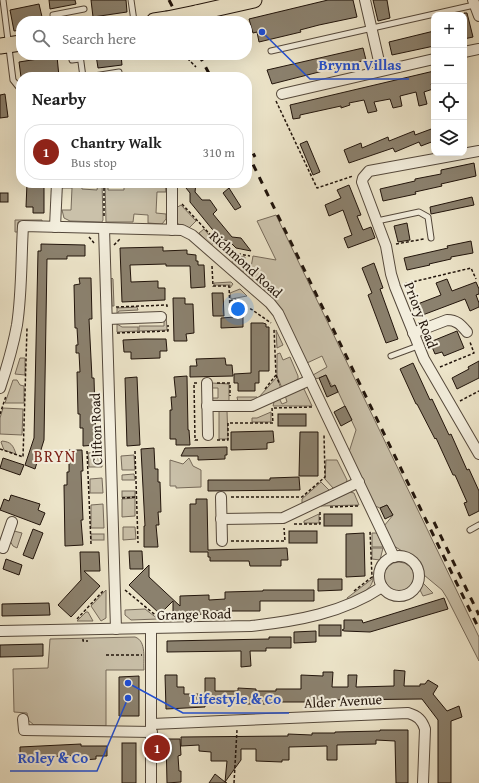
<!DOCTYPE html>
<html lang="en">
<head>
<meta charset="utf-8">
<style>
  :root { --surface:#fff; --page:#f2f2f2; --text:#222; --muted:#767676; --line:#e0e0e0; --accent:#8f2418 }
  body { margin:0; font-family:"Gentium Book Plus",serif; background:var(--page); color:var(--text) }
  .controls { position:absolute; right:12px; top:12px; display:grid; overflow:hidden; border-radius:8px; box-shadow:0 4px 16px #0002 }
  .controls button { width:36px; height:36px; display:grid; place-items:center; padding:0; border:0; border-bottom:1px solid var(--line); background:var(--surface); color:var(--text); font:20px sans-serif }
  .you { position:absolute; left:238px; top:309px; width:14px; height:14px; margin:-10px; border:3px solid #fff; border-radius:50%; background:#1a73e8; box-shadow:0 0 0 6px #1a73e833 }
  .badge { display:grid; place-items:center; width:26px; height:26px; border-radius:50%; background:var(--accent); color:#fff; font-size:13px; font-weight:700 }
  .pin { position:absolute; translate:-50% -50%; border:2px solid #fff; box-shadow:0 1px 4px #0006 }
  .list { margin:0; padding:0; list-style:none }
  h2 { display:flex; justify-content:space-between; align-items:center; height:52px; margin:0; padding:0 16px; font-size:17px }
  h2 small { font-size:13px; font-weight:400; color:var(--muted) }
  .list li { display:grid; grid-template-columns:26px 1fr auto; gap:12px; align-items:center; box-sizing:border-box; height:56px; margin:0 8px 8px; padding:0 8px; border:1px solid var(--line); border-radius:16px }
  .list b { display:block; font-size:15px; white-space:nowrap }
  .list p { margin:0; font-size:13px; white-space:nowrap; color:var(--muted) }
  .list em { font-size:13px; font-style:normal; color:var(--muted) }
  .icon { flex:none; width:22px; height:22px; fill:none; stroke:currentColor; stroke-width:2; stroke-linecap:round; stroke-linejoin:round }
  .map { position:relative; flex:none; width:479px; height:783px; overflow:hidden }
  .search { position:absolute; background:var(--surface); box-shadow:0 4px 16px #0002; left:16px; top:16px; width:236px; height:44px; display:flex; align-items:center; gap:10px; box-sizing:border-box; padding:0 14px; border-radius:16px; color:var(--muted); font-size:15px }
  .panel { position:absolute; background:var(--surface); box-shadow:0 4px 16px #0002; left:16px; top:72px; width:236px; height:116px; border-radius:16px }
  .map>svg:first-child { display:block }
  .green { fill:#cac1aa; stroke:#766a5a }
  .building { fill:#8b816e; stroke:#21140b }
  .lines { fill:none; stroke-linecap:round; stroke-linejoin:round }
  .lane-casing { stroke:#54483b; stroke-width:7 }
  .street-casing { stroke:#54483b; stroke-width:12 }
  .primary-casing { stroke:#21140b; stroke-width:17 }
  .path { stroke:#21140b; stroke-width:1.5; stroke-dasharray:3 2; stroke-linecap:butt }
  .lane { stroke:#f3eedd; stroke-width:5 }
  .street { stroke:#f3eedd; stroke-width:10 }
  .primary { stroke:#ede5ca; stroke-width:15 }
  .rail { stroke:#21140b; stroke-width:3; stroke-dasharray:7 7; stroke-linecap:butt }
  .primary-bridge-casing { stroke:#21140b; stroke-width:17; stroke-linecap:butt }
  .primary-bridge { stroke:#ede5ca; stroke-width:15 }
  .labels { text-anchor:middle; stroke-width:4; stroke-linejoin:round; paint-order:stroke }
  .street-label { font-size:14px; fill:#21140b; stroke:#f3eedd }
  .quarter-label { font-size:16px; letter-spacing:1px; fill:#7a1f14; stroke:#f3eedd }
  .leader { fill:none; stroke:#1d4ed8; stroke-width:1.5 }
  .callout-dot { fill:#1d4ed8; stroke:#f3eedd; stroke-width:1.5 }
  .callout-label { font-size:15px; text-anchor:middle; font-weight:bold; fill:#1d4ed8; stroke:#f3eedd; stroke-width:4; stroke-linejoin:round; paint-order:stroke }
</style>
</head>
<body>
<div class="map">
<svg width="479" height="783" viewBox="0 0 479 783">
  <rect width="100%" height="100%" fill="#ede5ca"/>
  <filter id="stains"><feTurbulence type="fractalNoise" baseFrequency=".005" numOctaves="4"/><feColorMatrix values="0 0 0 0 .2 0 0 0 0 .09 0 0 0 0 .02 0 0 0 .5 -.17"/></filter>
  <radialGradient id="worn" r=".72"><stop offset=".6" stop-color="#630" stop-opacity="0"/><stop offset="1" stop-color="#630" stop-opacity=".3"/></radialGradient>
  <g class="green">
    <path d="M63,183H81L82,189L97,190L98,183H102L103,220L102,222L70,221L64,218L62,210H71L72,188H62Z"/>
    <path d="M105,183H108V190H124V183H162L165,184L166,192H157L156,213L166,214V219L162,224L148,223V215L134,214L133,222H106Z"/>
    <path d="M181,205L196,221L189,228L178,224L176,220V208Z"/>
    <path d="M276,215L479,637V661L447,598L442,590L424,575L417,560L413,556L402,551L394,546L384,526L393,515L387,505L380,508L375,506L349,452L356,430L335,385L332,386L326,375L319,378L315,379L313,375L327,367L322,356L307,363L279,307L249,279L253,256L276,260L257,221Z"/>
    <path d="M15,220H42V223L18,222V232H15Z"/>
    <path d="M204,229L215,242L211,245L199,233Z"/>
    <path d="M233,255L245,257L243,273L232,263Z"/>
    <path d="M112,278L113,279L114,306H112L111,279Z"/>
    <path d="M231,282L233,284L230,288V285H214V283Z"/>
    <path d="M240,289L247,296L231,299L230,293Z"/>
    <path d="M137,307L138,310L119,311L117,314V308Z"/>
    <path d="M164,314H166L167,330L139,331V326H164Z"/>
    <path d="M117,324L122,327H138V331L117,332Z"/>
    <path d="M276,330L283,345L277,348Z"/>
    <path d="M280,353L283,360L290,357L298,376V379L282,388L277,376V354Z"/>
    <path d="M20,358H25V375L15,374Z"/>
    <path d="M277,377L281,389L259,399V397Z"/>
    <path d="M13,380H17L20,385L24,386V403H5Z"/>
    <path d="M212,383L229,384V402H214L211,400V398H218V388H212Z"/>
    <path d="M301,389H304L312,406H273L274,402L279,398L282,404L287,402L285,395Z"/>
    <path d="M237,397H257L256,400L238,402Z"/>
    <path d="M3,408L23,409L22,435L0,434V418Z"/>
    <path d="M219,411H227L228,439H219Z"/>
    <path d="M271,412V422H252V418H257Z"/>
    <path d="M2,441C11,442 13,445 16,454L4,450L1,442Z"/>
    <path d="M101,452L102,467H89L88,453Z"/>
    <path d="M134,455L135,470H122L121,456Z"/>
    <path d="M189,458L193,466L201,470V487L176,488V486H170V460L183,464Z"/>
    <path d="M326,460H337L347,480L346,483L336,489L333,488L325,479Z"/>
    <path d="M134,474L135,480H122V475Z"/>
    <path d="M102,478L103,493H90V479Z"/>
    <path d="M321,482L329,490V492L302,505V499Z"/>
    <rect x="122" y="491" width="13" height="6"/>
    <path d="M350,492L354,493L359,505L321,506Z"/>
    <path d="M135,498V516L122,517V499Z"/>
    <path d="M103,504L104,528H91V505Z"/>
    <path d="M319,514V523H304V521Z"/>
    <path d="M123,527H135L136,539L123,540Z"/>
    <path d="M14,531L22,533L17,548L13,546L10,541Z"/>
    <path d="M372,533H377L383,547H372Z"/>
    <rect x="91" y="534" width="13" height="6"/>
    <path d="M372,548H383L380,560L372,559Z"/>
    <circle cx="399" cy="577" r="15"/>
    <path d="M373,576C374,590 359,594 348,600L347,598L372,579Z"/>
    <path d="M423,583L433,593L423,596L420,590Z"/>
    <path d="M106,590V618L101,621L91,606Z"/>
    <path d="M145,609L158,619L131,620L125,615V610Z"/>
    <path d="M86,612H88L93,621H77Z"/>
    <path d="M135,637C147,641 143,660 144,670H106V726L34,725L28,720L27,713L14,712L13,669L48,668L50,639Z"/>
  </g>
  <g class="building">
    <path d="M49,0H75L76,4L50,9Z"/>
    <path d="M91,0H126L127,12L93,17Z"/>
    <path d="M328,0H353L357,17L319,25L300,30L301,32L259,42L257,32L253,33L249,19Z"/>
    <path d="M373,0H387L390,18L378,21Z"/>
    <path d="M39,4L43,21H21V30L14,31L10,10Z"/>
    <path d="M464,13H467L473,37L464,39Z"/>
    <path d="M434,31V46L392,55L389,42Z"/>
    <path d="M363,48L366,60L272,84L267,70Z"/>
    <path d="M96,55H121L122,65L98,68Z"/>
    <path d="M57,56L59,77H21L19,62Z"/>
    <path d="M434,71V84H431L433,89L424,92L427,104L419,106L416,92L400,96L402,106L393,108L390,99L374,102L377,111L368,113L364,100L349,103L350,105L341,108V106L300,115V118L293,119L290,105Z"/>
    <path d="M5,94L8,117L0,118V95Z"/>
    <path d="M434,128V141L421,146L419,142L395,152L393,148L349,163L344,150L361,143L362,148L388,137L389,141L414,131L415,135Z"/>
    <path d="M307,141L320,172L313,175L300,144Z"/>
    <path d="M474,163L476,176L441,184L442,186L415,192L416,194L383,201L380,189L415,181V179L441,174V170Z"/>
    <path d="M27,183H44V213H33V207H26Z"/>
    <path d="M182,183H196L195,192L202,200H210L217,210L213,214L232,237L241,238L251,251L236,248L229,241L221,240L190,202V193Z"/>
    <path d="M349,185L361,215L357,216L363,230L371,227L375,238L348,248L344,238L352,235L343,210L329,216L325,205L341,198L337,190Z"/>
    <path d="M229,188L241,207L235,210L223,193Z"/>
    <rect x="0" y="193" width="8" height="9"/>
    <path d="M472,197L474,205L431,214L430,207Z"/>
    <path d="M407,223L410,240L398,242L394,226Z"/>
    <path d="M471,241L473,253L451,257V259L429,264L430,265L407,270L404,258L448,248L447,246Z"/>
    <path d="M41,244L85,245V256H67V259H47L44,440L35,469L25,465L34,438L38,251H41Z"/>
    <path d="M163,247V251L187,250V254L196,255V261H198V265H204L205,287L191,288L190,266H166V264L130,265L131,282L158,281V288H165V300L122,302L120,248Z"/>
    <path d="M374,263L383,288L380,289L398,339L386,343L368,295L372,293L362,268Z"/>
    <path d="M79,278H91L92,319H89L92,378H94L96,445L83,446V428H80V414H78L77,372H80L79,353H76V345H78L77,328H75L74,285L80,284Z"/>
    <path d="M447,279L452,291L476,282L479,289V294L476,295L479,303V307L470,311L465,299L420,316L415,305L441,295L436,283Z"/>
    <path d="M212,293H223L224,316H213Z"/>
    <path d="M173,298H185V304H193L194,333L186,334L187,341H174Z"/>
    <path d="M235,317H243V327L221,328V318Z"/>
    <path d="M251,323H263L266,324V327H269V371H259V383H255V391H238V383H234V374L251,373Z"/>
    <path d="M457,331L464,348L444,356L442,352L435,354L430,342Z"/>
    <path d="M145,339H166L167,351H160V358L131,359V352H124L123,340Z"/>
    <path d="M225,358L226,365H232L233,376L190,377V366H197L196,359Z"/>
    <path d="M479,361V378L457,389L452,378L469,369L468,367Z"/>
    <path d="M413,363L430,400L432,399L449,435L451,434L467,470L469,469L479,491V511L469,516L464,503L467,502L455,475H453L436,438L435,439L417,404H416L400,369Z"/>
    <path d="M326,375L331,387L335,385L338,392L327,397L319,378Z"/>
    <path d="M187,376L188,430H189L190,445H176V439H170V410H172L171,397H176L174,377Z"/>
    <path d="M137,377L140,445L127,446L125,378Z"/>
    <path d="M345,406L352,420L341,426L334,412Z"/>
    <rect x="278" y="414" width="28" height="12"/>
    <path d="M273,431L274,442L267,443V449L231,450V432Z"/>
    <path d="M300,432H318V476H299Z"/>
    <path d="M227,447V455H225V459L198,460V456H181L185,448Z"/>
    <path d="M154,448L155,469H158V482H160L161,512H158L159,525H156L158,547H144V526H145L141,449Z"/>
    <path d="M69,450H82L83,471H81L83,520H81L83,545L65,546L64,485H67V472H69Z"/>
    <path d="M3,458L24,465L20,475L0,468Z"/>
    <path d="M299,477L300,490L208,491V480H270V478Z"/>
    <path d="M11,495L40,504L38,510L45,513L40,525L0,510L4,499L9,501Z"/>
    <path d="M196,499H207L208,550L287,548L288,560H281V566H250L249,561H210V557H208V552H190V504H196Z"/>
    <path d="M387,505L393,515L385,519L380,508Z"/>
    <rect x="324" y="514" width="28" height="12"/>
    <path d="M33,529L43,533L33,559L23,555Z"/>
    <rect x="289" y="531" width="28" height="12"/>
    <path d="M364,533L365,576L346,577V534Z"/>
    <path d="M129,551H142L143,569H130Z"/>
    <path d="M80,552H99L100,571H84L100,586L71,617L58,605L81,580Z"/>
    <path d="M6,559L22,565L19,575L3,569Z"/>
    <path d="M149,565V577L180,606V596L209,595V600L225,599V592L263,591V590H314V601H260V611H216V614L173,615V601L160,614L129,585Z"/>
    <path d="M318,579H342V590L318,591Z"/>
    <path d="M444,598L448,609L370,632L344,631L342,630L344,629V620H362L363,623Z"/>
    <path d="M49,603L50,615L2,616V604Z"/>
    <rect x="319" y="625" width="22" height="11"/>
    <path d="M316,631V642L294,643V632Z"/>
    <path d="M269,637H291V648H266V651H250L251,666L241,667V651L167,652V641L269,639Z"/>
    <path d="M43,644V656L0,657V645Z"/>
    <path d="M394,670L405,671L404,686H420V684H425L428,680L438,686L433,694L447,711L459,706L462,717L451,721V783H438V720L422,699L327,700V702H276V704H205V707L166,709L165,675H177V687H184V694H205V678H215V691H238V688L256,689V691H276V689H301V675L323,676V672H333L332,687H348V675H357L356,687L394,686Z"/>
    <path d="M139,676V716H119V677Z"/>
    <path d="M380,730H408V783H396L395,741L376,740V744L337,745V760H327V746L289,747V760H282V762L256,761V749H241V760L225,782L227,783H209L215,774L225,782L227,761H211V752L199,751V745L181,746V737L288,736V734L312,735V733H335V732L380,731Z"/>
    <path d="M166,739H180L181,755L178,756L179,771H181V782L167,783Z"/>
    <rect x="122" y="743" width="14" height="40"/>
    <path d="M81,744V746H107V756H96V759L84,760V755L44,757V759H20V747Z"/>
  </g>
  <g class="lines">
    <defs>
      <g id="lane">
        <path d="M3,0L13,80L21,90"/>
        <path d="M131,0L134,21"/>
        <path d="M54,21L53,15L84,9"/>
        <path d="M271,51L474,5"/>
        <path d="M80,55L83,77"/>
        <path d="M72,60L80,59"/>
        <path d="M88,77L119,72"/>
        <path d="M377,221L419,212L428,217L431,238"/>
        <path d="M391,356L418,346"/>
        <path d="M470,530L479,525"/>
      </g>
      <g id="street">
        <path d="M365,0L381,70"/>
        <path d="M473,0L479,16"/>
        <path d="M464,52L479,49"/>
        <path d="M282,94L434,59"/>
        <path d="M479,151L369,171L363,178L362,182L386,246L391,274L395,287L424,359L479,454"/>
        <path d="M55,227L57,183"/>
        <path d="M104,228L116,629"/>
        <path d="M172,230V183"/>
        <path d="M107,319L161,317"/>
        <path d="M413,333L447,320C457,320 461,325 467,332"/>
        <path d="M207,383L208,435"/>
        <path d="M0,388C7,367 13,347 17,325C22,293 21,259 23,226L182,230L192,235L270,303L278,313L394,557"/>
        <path d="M207,406H252L310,380"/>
        <path d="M221,497L222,541"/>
        <path d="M221,519L283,518L359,482"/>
        <path d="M3,548L12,522"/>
        <circle cx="399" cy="576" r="20"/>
        <path d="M0,631L251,626C297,621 343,613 382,587"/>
        <path d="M23,719L24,730L152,732"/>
        <path d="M152,724L408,713C418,716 422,720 425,729L423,783"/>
        <path d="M151,783V628"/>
      </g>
      <g id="primary">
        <path d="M196,13L254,0"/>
        <path d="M154,21L167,19"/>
        <path d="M0,46L21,43"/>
      </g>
    </defs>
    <use href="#lane" class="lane-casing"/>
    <use href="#street" class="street-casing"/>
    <use href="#primary" class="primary-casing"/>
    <g class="path">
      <path d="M184,55L196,67"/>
      <path d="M276,101L317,188L353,176"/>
      <path d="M104,183V218"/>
      <path d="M182,204L219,244"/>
      <path d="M89,237L94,243"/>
      <path d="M396,244L424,239"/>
      <path d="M114,245L120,239"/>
      <path d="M224,249L229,252L250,256"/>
      <path d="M212,266L213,286H229L230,310L251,309L271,323"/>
      <path d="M404,284L471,268L476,279"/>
      <path d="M230,301L235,299L239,302L240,309"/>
      <path d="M116,307L167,305V309"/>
      <path d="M117,333L168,331V325"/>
      <path d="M440,367L474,353L470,342"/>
      <path d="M276,375L279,383"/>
      <path d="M197,383H194L195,440H199"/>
      <path d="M217,383H230V396"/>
      <path d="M265,389L276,375L274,329"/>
      <path d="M460,401L479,391"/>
      <path d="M0,414L6,396"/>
      <path d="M217,440H228V423H273L272,408L312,407"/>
      <path d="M0,449L23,457L27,328"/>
      <path d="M87,451L91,544"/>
      <path d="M135,451L138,543"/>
      <path d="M231,497H302L325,477L324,434"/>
      <path d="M122,498L136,497"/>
      <path d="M330,507L358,506"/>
      <path d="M294,524H320V512"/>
      <path d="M231,541H285L284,528"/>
      <path d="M125,590L159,618"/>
      <path d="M354,591L372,577L370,531"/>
      <path d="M77,619L104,590"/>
      <path d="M83,639V641H88"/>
      <path d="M106,655H142"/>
      <path d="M234,783L237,730"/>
    </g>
    <use href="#lane" class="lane"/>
    <use href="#street" class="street"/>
    <use href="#primary" class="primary"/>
    <g class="rail">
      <path d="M169,0L180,21"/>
      <path d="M199,55L211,77"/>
      <path d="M247,141L255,157"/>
      <path d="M247,152L479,629"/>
      <path d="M434,522L479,615"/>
    </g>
    <defs>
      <path id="primary-bridge" d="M167,19L196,13"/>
    </defs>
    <use href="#primary-bridge" class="primary-bridge-casing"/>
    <use href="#primary-bridge" class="primary-bridge"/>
  </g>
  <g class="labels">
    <g class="street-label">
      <text transform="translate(246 264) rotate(42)" y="5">Richmond Road</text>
      <text transform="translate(421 315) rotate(69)" y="5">Priory Road</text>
      <text transform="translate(96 429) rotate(-92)" y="5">Clifton Road</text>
      <text transform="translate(194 614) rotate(-1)" y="5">Grange Road</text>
      <text transform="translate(343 701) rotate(-3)" y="5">Alder Avenue</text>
    </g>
    <g class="quarter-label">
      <text x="55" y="462">BRYN</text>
    </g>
  </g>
  <path class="leader" d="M262 32L310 79H409M128 683L183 713H289M128 698L97 771H10"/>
  <g class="callout-dot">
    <circle cx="262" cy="32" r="4"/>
    <circle cx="128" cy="683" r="4"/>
    <circle cx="128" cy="698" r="4"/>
  </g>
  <g class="callout-label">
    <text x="360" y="70">Brynn Villas</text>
    <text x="236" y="704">Lifestyle &amp; Co</text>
    <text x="53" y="763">Roley &amp; Co</text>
  </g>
  <rect width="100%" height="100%" filter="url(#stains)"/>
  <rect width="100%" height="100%" fill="url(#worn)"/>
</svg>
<div class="controls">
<button>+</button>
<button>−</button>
<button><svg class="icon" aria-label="locate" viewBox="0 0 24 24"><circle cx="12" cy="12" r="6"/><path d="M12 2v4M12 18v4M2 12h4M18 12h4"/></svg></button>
<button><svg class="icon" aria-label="layers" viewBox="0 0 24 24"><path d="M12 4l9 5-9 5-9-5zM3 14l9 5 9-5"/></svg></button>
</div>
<div class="you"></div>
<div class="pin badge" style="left:157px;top:748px">1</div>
<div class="search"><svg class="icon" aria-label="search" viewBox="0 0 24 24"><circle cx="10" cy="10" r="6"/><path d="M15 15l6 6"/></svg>Search here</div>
<section class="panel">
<h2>Nearby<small></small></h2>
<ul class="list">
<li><span class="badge">1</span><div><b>Chantry Walk</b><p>Bus stop</p></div><em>310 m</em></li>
</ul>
</section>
</div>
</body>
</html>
